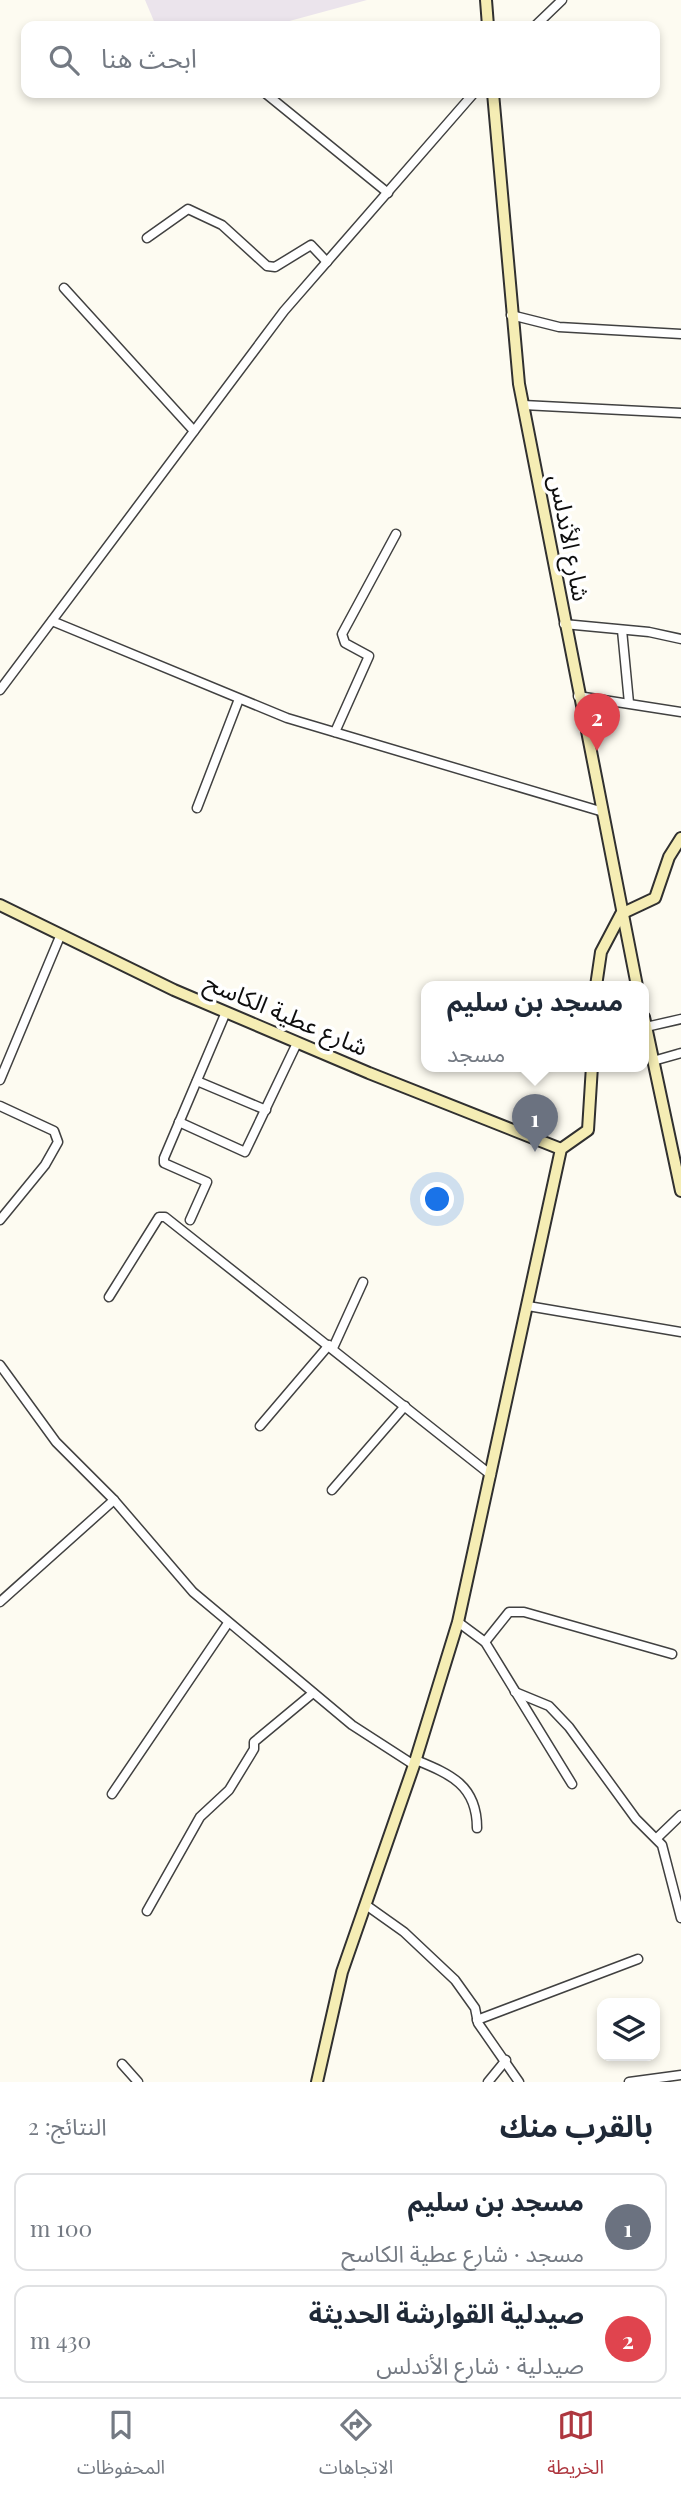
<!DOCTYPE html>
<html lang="ar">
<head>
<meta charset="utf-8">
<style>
  :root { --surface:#fff; --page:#f6f6f7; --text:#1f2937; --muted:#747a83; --line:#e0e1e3; --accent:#ae373f }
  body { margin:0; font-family:"Playfair Display","Noto Sans Arabic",serif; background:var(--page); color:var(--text); direction:rtl }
  .controls { position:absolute; right:21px; bottom:21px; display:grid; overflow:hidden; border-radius:14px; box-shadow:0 4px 10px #0003 }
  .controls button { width:63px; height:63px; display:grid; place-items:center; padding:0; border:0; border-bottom:2px solid var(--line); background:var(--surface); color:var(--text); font:35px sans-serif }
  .you { position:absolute; left:438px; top:1200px; width:24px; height:24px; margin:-18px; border:5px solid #fff; border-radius:50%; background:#1a73e8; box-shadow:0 0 0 10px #1a73e833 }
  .badge { display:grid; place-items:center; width:46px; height:46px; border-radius:50%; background:var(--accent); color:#fff; font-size:23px; font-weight:700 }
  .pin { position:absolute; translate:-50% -58px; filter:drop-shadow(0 2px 4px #0008) }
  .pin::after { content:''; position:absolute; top:37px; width:24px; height:21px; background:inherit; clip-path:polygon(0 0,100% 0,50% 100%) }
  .popup { position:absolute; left:421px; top:981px; width:228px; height:91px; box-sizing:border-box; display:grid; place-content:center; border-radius:14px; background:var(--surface); filter:drop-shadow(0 2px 5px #0005); font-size:23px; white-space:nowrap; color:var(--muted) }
  .popup b { font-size:26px; color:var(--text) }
  .popup::after { content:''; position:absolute; left:50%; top:100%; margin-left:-14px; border:14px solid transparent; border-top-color:var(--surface) }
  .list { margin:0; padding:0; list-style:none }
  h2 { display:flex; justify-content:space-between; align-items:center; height:91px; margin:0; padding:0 28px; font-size:30px }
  h2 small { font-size:23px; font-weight:400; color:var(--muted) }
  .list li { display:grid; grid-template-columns:46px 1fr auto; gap:21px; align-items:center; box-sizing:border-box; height:98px; margin:0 14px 14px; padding:0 14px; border:2px solid var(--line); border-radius:14px }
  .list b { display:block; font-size:26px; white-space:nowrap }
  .list p { margin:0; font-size:23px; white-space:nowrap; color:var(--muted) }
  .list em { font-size:23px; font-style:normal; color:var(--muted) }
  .icon { flex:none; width:38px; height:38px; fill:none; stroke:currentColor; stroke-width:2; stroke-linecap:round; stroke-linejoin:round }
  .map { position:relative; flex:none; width:681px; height:2082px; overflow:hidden; direction:ltr }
  .search { position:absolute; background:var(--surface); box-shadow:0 4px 10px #0003; left:21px; right:21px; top:21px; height:77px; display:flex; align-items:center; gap:18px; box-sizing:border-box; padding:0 24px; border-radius:14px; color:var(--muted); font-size:26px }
  .sheet { height:315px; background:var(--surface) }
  nav { display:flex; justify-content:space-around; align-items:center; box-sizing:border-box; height:98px; border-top:2px solid var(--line); background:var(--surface); font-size:19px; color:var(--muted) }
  nav a { display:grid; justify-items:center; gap:4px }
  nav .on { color:var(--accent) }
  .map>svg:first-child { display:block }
  .industrial { fill:#ebe4ec }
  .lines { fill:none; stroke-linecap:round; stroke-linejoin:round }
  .street-casing { stroke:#414141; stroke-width:11 }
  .secondary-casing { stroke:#303030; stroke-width:14 }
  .street { stroke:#fff; stroke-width:8 }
  .secondary { stroke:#f5edb4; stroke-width:10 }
  .labels { text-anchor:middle; stroke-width:7; stroke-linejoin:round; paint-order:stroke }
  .street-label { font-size:24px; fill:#0e0e0e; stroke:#fff }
</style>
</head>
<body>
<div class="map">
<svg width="681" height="2082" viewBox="0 0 681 2082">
  <rect width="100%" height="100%" fill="#fdfbf1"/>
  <path class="industrial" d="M145,0H367L271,26H156Z"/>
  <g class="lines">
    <defs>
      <g id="street">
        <path d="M535,26L562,0"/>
        <path d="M265,93L388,193"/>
        <path d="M147,238L188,209L222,225L267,266L275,267L311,245L327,262"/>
        <path d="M64,288L194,431"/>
        <path d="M511,315L559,327L681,334"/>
        <path d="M523,405L681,413"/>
        <path d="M52,621L287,718L600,811"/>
        <path d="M564,624L649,632L681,639"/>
        <path d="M622,630L629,703"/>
        <path d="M0,690L284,311L474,93"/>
        <path d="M578,696L681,712"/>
        <path d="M335,732L369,656L345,643L342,634L396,534"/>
        <path d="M197,808L239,699"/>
        <path d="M646,1027L681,1019"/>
        <path d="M653,1061L681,1053"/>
        <path d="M0,1080L61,934"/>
        <path d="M197,1081L266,1110"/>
        <path d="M0,1106L54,1131L58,1142L45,1165L0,1220"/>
        <path d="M179,1122L245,1152L297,1043"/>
        <path d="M190,1220L207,1182L164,1163V1158L226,1012"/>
        <path d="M109,1297L159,1217H165L491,1475"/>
        <path d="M528,1306L681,1332"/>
        <path d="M333,1348L363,1282"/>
        <path d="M0,1365L56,1442L114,1500L193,1592L352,1725L414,1765"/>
        <path d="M260,1426L329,1345"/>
        <path d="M332,1490L405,1406"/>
        <path d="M0,1602L114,1500"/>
        <path d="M458,1622L485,1642L572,1784"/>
        <path d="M485,1642L509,1612H524L672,1654"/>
        <path d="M515,1692L549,1706L569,1727L636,1819L662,1845L681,1918"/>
        <path d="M416,1760C450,1774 477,1785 477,1828"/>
        <path d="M112,1794L228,1623"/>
        <path d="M657,1838L681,1815"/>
        <path d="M366,1905L404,1932L455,1980L475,2008L478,2023L519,2082"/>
        <path d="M147,1911L200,1817L229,1790L254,1749V1742L313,1693"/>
        <path d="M477,2020L638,1959"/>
        <path d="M122,2064L138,2082"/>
        <path d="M488,2082L506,2060"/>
        <path d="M629,2082L681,2075"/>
      </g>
      <g id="secondary">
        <path d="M486,0L488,26"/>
        <path d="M493,93L519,384L637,986"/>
        <path d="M0,905L174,990L369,1073L561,1149"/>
        <path d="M596,986L601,952L621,914L655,898L669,857L681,838"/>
        <path d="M644,1017L681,1191"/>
        <path d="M317,2082L342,1972L414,1765L458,1622L561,1149L588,1130L592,1066"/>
      </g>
    </defs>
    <use href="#street" class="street-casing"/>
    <use href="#secondary" class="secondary-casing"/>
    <use href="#street" class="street"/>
    <use href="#secondary" class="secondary"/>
  </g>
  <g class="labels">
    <g class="street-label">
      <text transform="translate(569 538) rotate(79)" y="8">شارع الأندلس</text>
      <text transform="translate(286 1015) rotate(23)" y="8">شارع عطية الكاسح</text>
    </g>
  </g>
</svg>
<div class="controls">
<button><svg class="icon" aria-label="layers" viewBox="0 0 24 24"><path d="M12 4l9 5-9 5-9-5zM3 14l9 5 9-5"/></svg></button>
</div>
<div class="you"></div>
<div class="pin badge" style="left:535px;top:1152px;background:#6b7280">1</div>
<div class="popup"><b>مسجد بن سليم</b>مسجد</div>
<div class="pin badge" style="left:597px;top:751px;background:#e0444e">2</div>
<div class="search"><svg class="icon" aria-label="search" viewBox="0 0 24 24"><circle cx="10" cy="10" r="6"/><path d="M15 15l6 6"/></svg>ابحث هنا</div>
</div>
<section class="sheet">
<h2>بالقرب منك<small>النتائج: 2</small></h2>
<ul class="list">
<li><span class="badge" style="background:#6b7280">1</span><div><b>مسجد بن سليم</b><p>مسجد · شارع عطية الكاسح</p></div><em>100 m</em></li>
<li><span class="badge" style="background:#e0444e">2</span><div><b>صيدلية القوارشة الحديثة</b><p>صيدلية · شارع الأندلس</p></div><em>430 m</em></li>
</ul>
</section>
<nav>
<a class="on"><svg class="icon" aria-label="map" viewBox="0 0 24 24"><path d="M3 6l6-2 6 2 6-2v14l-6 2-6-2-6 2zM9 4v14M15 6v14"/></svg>الخريطة</a>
<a><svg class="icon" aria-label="directions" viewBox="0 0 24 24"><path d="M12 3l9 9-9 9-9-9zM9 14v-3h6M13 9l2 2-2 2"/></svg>الاتجاهات</a>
<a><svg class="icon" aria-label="saved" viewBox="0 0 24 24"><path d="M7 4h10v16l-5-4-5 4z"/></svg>المحفوظات</a>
</nav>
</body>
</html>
